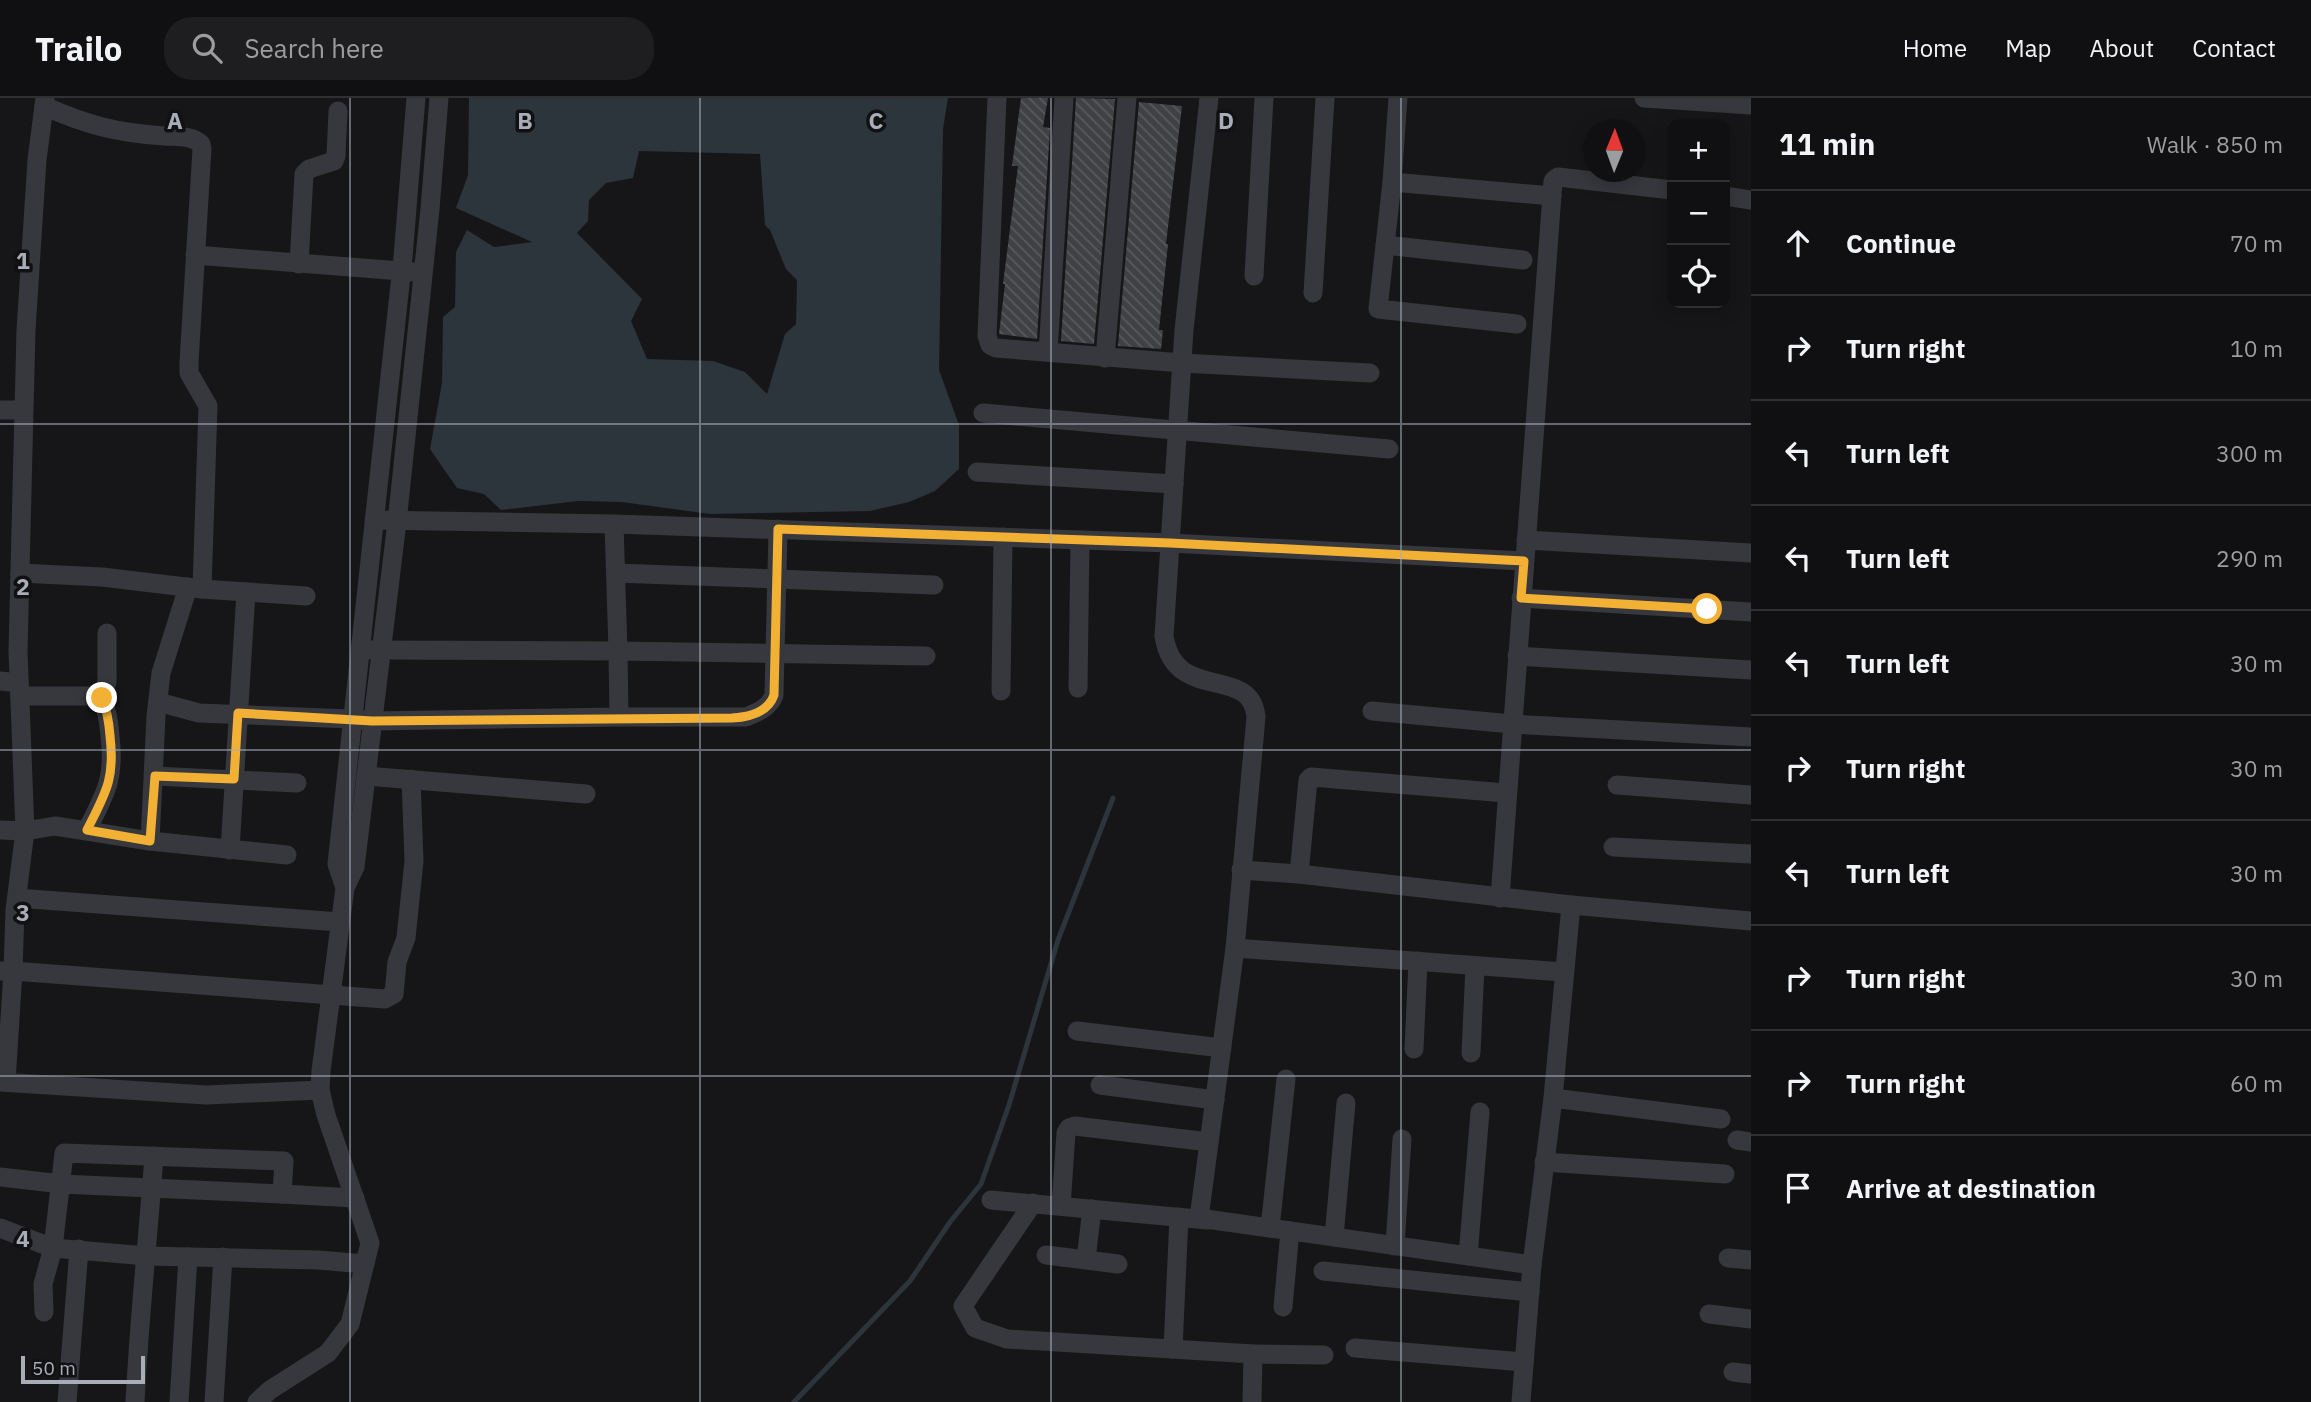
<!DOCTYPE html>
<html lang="en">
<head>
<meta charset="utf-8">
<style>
  :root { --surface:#101012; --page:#1e1e20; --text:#f1f3f6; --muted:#9c9d9f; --line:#303032 }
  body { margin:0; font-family:"IBM Plex Sans",sans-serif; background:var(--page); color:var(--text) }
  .controls { position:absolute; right:21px; top:21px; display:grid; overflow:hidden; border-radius:14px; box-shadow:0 4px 18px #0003 }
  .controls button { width:63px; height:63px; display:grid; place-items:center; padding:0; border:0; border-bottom:2px solid var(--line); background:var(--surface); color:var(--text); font:35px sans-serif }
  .compass { position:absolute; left:1583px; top:21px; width:63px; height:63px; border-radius:50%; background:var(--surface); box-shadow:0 4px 18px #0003; rotate:1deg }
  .scale { position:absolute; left:21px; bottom:18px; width:124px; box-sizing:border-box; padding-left:7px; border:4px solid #a8adb8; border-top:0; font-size:19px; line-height:24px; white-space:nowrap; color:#a8adb8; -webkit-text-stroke:5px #111113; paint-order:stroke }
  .stop { position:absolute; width:21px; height:21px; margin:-16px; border:5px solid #f2b134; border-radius:50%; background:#fff }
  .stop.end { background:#f2b134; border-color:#fff; box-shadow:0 2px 7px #0008 }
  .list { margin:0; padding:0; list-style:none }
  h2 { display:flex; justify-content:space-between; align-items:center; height:91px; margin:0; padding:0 28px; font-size:30px }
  h2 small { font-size:23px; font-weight:400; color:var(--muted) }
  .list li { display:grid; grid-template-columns:46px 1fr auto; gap:21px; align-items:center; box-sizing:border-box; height:105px; padding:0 28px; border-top:2px solid var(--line) }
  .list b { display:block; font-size:26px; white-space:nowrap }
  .list em { font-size:23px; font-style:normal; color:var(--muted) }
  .icon { flex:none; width:38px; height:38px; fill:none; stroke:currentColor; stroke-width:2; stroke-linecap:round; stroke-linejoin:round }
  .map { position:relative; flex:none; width:1751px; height:1304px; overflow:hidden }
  header { display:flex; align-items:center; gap:42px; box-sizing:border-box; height:98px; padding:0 35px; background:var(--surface); border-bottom:2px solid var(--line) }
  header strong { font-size:33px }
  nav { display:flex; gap:38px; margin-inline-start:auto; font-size:24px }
  .search { width:490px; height:63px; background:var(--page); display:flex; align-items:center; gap:18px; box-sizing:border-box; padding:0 24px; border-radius:28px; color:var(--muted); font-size:26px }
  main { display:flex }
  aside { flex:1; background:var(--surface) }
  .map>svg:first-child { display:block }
  .water { fill:#2c353c; fill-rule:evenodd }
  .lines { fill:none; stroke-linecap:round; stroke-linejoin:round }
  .stream { stroke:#2c353c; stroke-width:5 }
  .building { fill:url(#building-back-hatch) }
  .minor { stroke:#37383d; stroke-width:19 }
  .route { stroke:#f2b134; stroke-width:9 }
  .grid { fill:none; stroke:#a8adb8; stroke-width:2; stroke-opacity:0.55 }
  .grid-label { font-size:23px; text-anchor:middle; font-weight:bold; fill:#a8adb8; stroke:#111113; stroke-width:7; stroke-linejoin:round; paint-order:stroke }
</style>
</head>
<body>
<header>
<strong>Trailo</strong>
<div class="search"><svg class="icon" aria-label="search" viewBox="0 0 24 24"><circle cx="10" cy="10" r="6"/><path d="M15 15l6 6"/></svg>Search here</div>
<nav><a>Home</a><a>Map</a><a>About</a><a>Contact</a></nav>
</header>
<main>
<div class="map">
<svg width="1751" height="1304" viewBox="0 0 1751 1304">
  <defs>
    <pattern id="building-back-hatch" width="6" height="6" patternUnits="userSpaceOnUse" patternTransform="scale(1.75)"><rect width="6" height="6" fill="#404145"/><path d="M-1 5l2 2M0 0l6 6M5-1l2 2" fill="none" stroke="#595a5e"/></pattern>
  </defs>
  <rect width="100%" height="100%" fill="#161618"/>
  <path class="water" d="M469,0H948L943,31L939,272L959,327V371L935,393L909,404L870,413L710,416L622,404L578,403L501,412L484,396L457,390L430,351L442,285L443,219L455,209L456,154L467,132L494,149L532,144L456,110L468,77ZM639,53L760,56L765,127L770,132L786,171L797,182L796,226L785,236L767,296L745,274L713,263L647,261L631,223L642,201L577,135L588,123L589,102L606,85L633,80Z"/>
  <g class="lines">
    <path class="stream" d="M794,1304L910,1183L950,1124L981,1086L1009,1007L1058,842L1113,700"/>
  </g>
  <g class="building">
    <path d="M1021,0H1048L1043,29L1050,30L1037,241L999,236L1005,186H1003L1018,68H1012Z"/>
    <path d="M1076,0L1115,1L1094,246L1061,243Z"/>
    <path d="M1139,4L1182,8L1166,146H1168L1159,232H1163L1161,251L1118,248Z"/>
  </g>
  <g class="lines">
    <g class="minor">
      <path d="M45,0L37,62L26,232L18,553L25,733L15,812L13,873L385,901L394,896L397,864L406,840L414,763L411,681"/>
      <path d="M997,0L987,238L990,247L996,250L1182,265L1370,275"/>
      <path d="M1209,0L1184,232L1164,538C1175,607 1251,565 1256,619L1235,850L1199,1120L1532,1167"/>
      <path d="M1398,0L1392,84L1378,211L1517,226"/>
      <path d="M1644,0L1751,7"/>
      <path d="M44,8C87,27 117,35 164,38C177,39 191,37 201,46L202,51L189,264V275L208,308L202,491"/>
      <path d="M1392,84L1552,98"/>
      <path d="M1725,98L1751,102"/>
      <path d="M1385,147L1523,162"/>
      <path d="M195,157L414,174"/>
      <path d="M299,166L304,76L309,71L334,63L336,58L338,13"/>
      <path d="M1254,178L1264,0"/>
      <path d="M1313,195L1325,0"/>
      <path d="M1048,254L1064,0"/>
      <path d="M1105,260L1127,0"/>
      <path d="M0,312H24"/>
      <path d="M983,315L1389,351"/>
      <path d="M977,374L1174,386"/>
      <path d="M374,422L614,426L1170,445L1524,463"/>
      <path d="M614,426L618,553L926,558"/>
      <path d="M1526,442L1751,455"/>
      <path d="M20,475L102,479L202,491L306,498"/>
      <path d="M616,475L934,487"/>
      <path d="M188,489L161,575L156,618L150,743L287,757"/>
      <path d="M1521,500L1751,514"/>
      <path d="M1517,558L1751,572"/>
      <path d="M0,583L19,585"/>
      <path d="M1078,590L1080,442"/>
      <path d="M1001,593L1003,439"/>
      <path d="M20,598H95L102,600C107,612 109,624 110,638C115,681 106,694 87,732"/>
      <path d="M102,600L107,584V535"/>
      <path d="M158,604L199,615L352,621L372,623L619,619L618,553L371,552"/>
      <path d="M1372,613L1512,626L1751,639"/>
      <path d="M619,619H746C758,614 769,610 774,597L778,431"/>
      <path d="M155,678L297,685"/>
      <path d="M366,678L586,696"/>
      <path d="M1617,687L1751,697"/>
      <path d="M0,732L25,733L55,728L150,743"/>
      <path d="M1613,749L1751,756"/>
      <path d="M230,752L246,494"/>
      <path d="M1241,772L1299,776L1571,807"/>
      <path d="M1299,776L1308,682L1311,679L1506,695"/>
      <path d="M345,790L337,766L403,159L416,0"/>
      <path d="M17,800L340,824"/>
      <path d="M1500,800L1553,83L1558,79L1672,92"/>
      <path d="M1235,850L1563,874"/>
      <path d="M1,873H13L6,984"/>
      <path d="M1077,933L1222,950"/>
      <path d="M1414,951L1418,863"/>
      <path d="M1471,955L1475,868"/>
      <path d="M0,984L206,997L320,992"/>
      <path d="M1100,987L1215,1002"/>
      <path d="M1553,1000L1721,1021"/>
      <path d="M1737,1042L1751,1044"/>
      <path d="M1544,1064L1725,1076"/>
      <path d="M0,1079L62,1086L282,1096L284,1063L64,1055L53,1150L43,1186L44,1214"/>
      <path d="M282,1096L355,1100"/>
      <path d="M991,1102L1208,1122"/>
      <path d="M1033,1105L963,1208L975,1230L1007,1241L1253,1256L1252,1304"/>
      <path d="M1061,1108L1066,1035L1069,1030L1075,1028L1209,1044"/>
      <path d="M0,1130L53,1150L147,1158L318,1162L365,1166"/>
      <path d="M1270,1130L1286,981"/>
      <path d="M1334,1139L1346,1005"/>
      <path d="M1395,1148L1402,1041"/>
      <path d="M1046,1157L1118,1166"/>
      <path d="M1468,1158L1480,1014"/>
      <path d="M1728,1160L1751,1162"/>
      <path d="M1086,1161L1092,1111"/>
      <path d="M1323,1173L1530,1194"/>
      <path d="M1283,1209L1290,1133"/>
      <path d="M1709,1216L1751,1221"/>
      <path d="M1355,1250L1524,1264"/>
      <path d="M1173,1251L1179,1119"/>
      <path d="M1253,1256L1324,1257"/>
      <path d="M1733,1274L1751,1276"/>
      <path d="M67,1304L79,1151"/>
      <path d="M135,1304C139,1222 148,1140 154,1058"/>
      <path d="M179,1304L188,1159"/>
      <path d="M214,1304L223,1159"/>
      <path d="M257,1304L270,1292L328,1255L350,1226L370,1145L326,1017L320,992L321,973L345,790L355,769L397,424L430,111L439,0"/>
      <path d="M1521,1304L1532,1167L1553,1000L1571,807L1751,823"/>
    </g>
  </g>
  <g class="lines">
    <path class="route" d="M102,600C107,612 109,624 110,638C115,681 106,694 87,732L150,743L155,678L234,681L238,615L372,623L732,620C749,619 768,615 774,597L778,431L1170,445L1524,463L1521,500L1707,511"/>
  </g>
  <path class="grid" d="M350,0V1304M700,0V1304M1051,0V1304M1401,0V1304M0,326H1751M0,652H1751M0,978H1751"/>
  <g class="grid-label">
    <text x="175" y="31">A</text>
    <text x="525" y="31">B</text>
    <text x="876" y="31">C</text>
    <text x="1226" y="31">D</text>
    <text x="23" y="171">1</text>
    <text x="23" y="497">2</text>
    <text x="23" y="823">3</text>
    <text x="23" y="1149">4</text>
  </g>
</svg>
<div class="controls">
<button>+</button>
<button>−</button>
<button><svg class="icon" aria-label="locate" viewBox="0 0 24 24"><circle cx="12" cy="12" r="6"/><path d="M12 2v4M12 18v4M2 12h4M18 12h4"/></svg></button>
</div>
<svg class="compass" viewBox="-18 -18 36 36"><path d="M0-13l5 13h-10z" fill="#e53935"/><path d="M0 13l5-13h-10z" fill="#9c9d9f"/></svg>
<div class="scale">50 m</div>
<div class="stop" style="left:1707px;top:511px"></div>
<div class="stop end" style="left:102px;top:600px"></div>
</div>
<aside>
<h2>11 min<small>Walk · 850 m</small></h2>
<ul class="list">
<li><svg class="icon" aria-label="ahead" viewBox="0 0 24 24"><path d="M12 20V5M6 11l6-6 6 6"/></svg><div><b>Continue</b></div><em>70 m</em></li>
<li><svg class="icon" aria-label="right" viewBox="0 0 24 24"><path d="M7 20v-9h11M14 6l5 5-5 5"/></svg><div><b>Turn right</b></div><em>10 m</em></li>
<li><svg class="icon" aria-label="left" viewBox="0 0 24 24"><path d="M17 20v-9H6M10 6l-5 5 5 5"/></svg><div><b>Turn left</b></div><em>300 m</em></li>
<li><svg class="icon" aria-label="left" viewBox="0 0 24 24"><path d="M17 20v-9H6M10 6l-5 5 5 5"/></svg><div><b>Turn left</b></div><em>290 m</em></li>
<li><svg class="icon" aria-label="left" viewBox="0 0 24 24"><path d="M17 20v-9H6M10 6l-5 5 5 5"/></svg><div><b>Turn left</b></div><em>30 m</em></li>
<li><svg class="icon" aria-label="right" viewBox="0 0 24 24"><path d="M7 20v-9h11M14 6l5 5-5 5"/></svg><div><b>Turn right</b></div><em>30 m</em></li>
<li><svg class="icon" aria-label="left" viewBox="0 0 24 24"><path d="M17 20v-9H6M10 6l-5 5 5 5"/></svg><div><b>Turn left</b></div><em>30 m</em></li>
<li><svg class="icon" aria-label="right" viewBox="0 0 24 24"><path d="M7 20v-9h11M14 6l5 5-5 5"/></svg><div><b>Turn right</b></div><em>30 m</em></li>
<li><svg class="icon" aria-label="right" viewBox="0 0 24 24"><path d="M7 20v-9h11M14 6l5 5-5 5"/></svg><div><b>Turn right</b></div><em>60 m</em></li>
<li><svg class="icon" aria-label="arrive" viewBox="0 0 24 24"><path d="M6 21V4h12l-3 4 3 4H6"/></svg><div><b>Arrive at destination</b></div></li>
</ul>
</aside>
</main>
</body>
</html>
